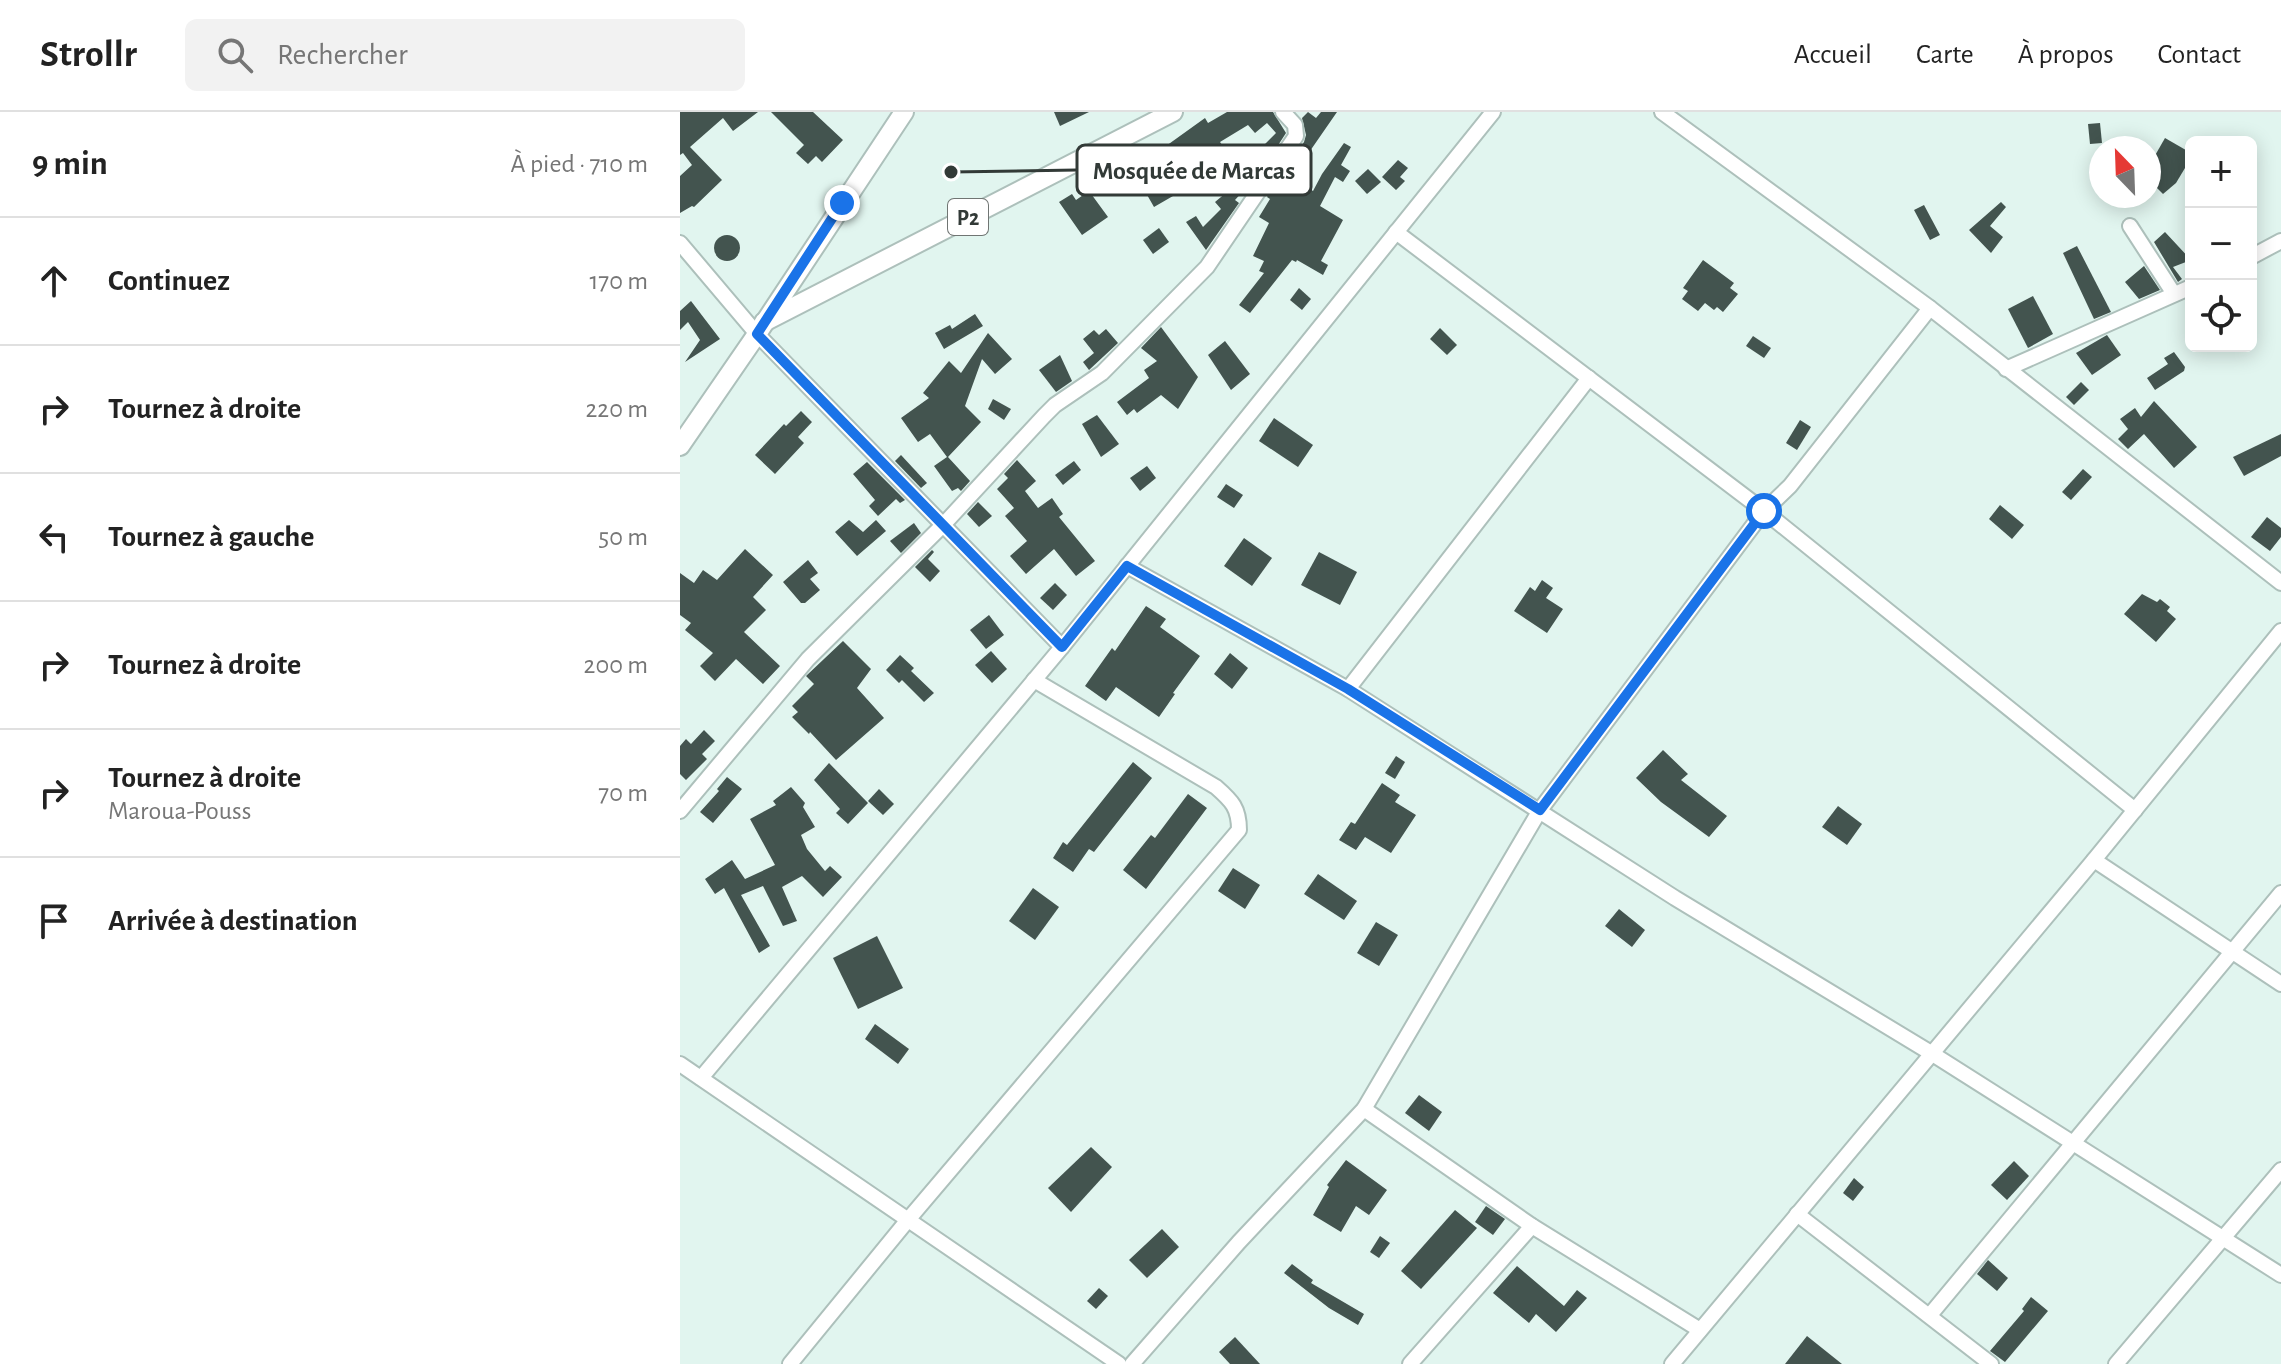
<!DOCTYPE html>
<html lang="fr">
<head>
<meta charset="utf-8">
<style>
  :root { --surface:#fff; --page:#f2f2f2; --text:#222; --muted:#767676; --line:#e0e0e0 }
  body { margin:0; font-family:"Alegreya Sans",sans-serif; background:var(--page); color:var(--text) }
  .controls { position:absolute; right:24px; top:24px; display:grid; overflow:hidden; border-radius:12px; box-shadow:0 4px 20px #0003 }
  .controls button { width:72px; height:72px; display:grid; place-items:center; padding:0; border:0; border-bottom:2px solid var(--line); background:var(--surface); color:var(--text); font:40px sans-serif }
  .compass { position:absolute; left:1409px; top:24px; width:72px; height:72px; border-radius:50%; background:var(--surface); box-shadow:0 4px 20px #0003; rotate:337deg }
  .stop { position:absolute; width:24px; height:24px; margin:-18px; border:6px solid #1a73e8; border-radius:50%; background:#fff }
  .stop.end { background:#1a73e8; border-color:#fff; box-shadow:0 2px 8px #0008 }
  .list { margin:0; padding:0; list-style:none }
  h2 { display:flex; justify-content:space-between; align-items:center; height:104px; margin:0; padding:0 32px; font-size:34px }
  h2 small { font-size:26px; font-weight:400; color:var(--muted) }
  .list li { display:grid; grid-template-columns:52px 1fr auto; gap:24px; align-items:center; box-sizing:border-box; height:128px; padding:0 32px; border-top:2px solid var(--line) }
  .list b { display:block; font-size:30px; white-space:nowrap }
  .list p { margin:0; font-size:26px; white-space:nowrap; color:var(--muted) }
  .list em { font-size:26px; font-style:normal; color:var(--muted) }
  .icon { flex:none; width:44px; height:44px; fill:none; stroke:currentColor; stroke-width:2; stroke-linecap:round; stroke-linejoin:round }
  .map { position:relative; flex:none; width:1601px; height:1252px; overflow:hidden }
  header { display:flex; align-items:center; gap:48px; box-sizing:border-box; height:112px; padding:0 40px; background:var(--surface); border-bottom:2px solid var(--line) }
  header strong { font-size:38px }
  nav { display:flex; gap:44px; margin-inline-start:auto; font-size:28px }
  .search { width:560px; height:72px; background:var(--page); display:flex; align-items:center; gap:20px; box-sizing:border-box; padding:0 28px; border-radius:12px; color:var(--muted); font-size:30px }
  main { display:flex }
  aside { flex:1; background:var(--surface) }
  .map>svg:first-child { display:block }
  .building { fill:#43544f }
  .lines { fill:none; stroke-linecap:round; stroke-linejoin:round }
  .minor-casing { stroke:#adc0bb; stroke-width:18 }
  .major-casing { stroke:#adc0bb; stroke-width:22 }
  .minor { stroke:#fff; stroke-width:14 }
  .major { stroke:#fff; stroke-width:18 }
  .route { stroke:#1a73e8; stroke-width:10 }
  .labels { text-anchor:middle; stroke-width:8; stroke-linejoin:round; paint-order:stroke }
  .shield { fill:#fff; stroke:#707573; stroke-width:2 }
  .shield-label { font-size:22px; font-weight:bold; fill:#323a37 }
  .leader { fill:none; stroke:#323a37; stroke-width:3 }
  .callout-dot { fill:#323a37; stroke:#fff; stroke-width:3 }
  .callout { fill:#fff; stroke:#323a37; stroke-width:3 }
  .callout-label { font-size:26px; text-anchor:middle; font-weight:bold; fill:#323a37 }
</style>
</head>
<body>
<header>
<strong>Strollr</strong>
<div class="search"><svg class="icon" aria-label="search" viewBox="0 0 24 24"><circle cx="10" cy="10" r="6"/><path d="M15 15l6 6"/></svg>Rechercher</div>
<nav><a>Accueil</a><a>Carte</a><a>À propos</a><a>Contact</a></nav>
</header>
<main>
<aside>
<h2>9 min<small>À pied · 710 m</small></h2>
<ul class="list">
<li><svg class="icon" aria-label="ahead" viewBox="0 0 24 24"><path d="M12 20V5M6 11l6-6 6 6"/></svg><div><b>Continuez</b></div><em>170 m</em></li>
<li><svg class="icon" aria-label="right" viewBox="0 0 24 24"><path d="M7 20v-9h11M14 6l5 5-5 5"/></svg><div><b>Tournez à droite</b></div><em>220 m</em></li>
<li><svg class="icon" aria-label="left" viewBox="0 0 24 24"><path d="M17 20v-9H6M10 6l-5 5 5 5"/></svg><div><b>Tournez à gauche</b></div><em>50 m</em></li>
<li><svg class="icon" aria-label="right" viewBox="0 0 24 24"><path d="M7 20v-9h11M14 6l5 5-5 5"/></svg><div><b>Tournez à droite</b></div><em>200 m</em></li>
<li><svg class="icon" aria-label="right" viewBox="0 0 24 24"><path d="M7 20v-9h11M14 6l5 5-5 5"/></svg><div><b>Tournez à droite</b><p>Maroua-Pouss</p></div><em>70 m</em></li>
<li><svg class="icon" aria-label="arrive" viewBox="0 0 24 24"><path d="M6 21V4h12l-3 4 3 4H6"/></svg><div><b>Arrivée à destination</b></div></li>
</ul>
</aside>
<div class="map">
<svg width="1601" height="1252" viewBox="0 0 1601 1252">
  <rect width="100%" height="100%" fill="#e1f5ef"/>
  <g class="building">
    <path d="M0,0H78L53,19L43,6L10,35L42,68L14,95L12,94L0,101V64L12,53L3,41L0,43Z"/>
    <path d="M91,0H133L163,28L142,50L136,44L128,52L116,41L124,33Z"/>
    <path d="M374,0H409L380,14Z"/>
    <path d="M547,0H593L606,21L593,41L585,32L596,21L587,11L575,21L568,13L540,30L549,43L514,67L486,34L525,6L528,11Z"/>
    <path d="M628,0L636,6L641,0H657L612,65L633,79L642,62L664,31L671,35L661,53L670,59L663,70L655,65L640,94L663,108L641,149L648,153L643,163L617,148L616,150L612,148L570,201L559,193L584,161L579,159L584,149L573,144L589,111L579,105L590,87L587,85L624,30L626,23L622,6Z"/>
    <path d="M1420,11L1422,31L1410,32L1408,12Z"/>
    <path d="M1485,26L1511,41V46L1496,71L1483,82L1469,68V54Z"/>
    <path d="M718,48L728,56L720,65L725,69L716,78L702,65Z"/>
    <path d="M563,56L576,65L555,88L559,91L526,138L506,110L516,104L523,115L541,97L535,90L553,75L548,71Z"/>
    <path d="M688,57L701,70L687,82L675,69Z"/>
    <path d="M487,60L498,77L492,81L493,84L474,95L462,74Z"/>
    <path d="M409,79L428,105L402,123L379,90L392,82L396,88Z"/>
    <path d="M1321,90L1326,95L1310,114L1323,125L1311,141L1289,118Z"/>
    <path d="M1244,93L1260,123L1250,128L1234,98Z"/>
    <path d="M479,116L489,130L473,142L463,128Z"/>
    <path d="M1485,120L1511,148L1493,155L1502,167L1498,170L1474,130Z"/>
    <circle cx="47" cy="136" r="13"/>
    <path d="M1397,134L1431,200L1414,207L1383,141Z"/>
    <path d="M1023,148L1054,171L1050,176L1058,182L1043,200L1037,195L1034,198L1025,191L1018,199L1002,187L1008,179L1003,176Z"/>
    <path d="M1464,154L1480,178L1459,187L1445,170Z"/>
    <path d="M619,176L631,187L622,198L610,188Z"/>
    <path d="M1353,184L1373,222L1348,236L1328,197Z"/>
    <path d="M11,189L40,227L5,250L20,228L8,210L0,218V199Z"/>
    <path d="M295,202L303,214L264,237L255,221L270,213L272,217Z"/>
    <path d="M481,215L518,265L498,297L481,283L457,301L454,297L447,303L437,290L469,266L464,258L477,249L461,236Z"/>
    <path d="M760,216L777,233L767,243L750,227Z"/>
    <path d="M426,217L438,231L409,258L403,250L414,241L403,227L414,218L419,223Z"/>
    <path d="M308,221L332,247L315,262L302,247L285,294L301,310L268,345L290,369L281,379L278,376L272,379L254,354L267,345L250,322L238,330L221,306L249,286L243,281L269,249L281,261Z"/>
    <path d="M1427,223L1441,243L1412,263L1396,241Z"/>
    <path d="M1073,224L1091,236L1084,246L1066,234Z"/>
    <path d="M545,229L570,262L551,278L528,243Z"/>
    <path d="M1494,240L1505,255L1504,259L1475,278L1467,266L1488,252L1484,246Z"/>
    <path d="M380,243L392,269L376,280L359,258Z"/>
    <path d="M1401,270L1409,278L1394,293L1386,285Z"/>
    <path d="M313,287L331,297L324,308L308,297Z"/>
    <path d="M1474,289L1517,335L1494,356L1464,322L1448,337L1438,327L1448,317L1440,307L1455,296L1461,305Z"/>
    <path d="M121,299L132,310L118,325L124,331L95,362L75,343L104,312L106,314Z"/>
    <path d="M417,303L439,332L421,345L402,312Z"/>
    <path d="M594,306L633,333L618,355L579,329Z"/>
    <path d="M1120,308L1131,315L1117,338L1106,331Z"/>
    <path d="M1601,322V344L1564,364L1553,345Z"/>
    <path d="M221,343L247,371L241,376L215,349Z"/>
    <path d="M337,348L356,369L345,379L358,396L372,386L383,402L379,405L415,449L396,464L374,437L346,462L330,444L347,429L325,404L334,396L317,377L328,366L324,362Z"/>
    <path d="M394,349L401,358L383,373L375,363Z"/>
    <path d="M187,350L225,388L220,391L216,387L198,404L189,394L195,388L173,362Z"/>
    <path d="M467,354L476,366L460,379L450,366Z"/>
    <path d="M1403,357L1412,365L1391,388L1382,380Z"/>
    <path d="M546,372L563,383L554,396L537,385Z"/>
    <path d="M298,390L312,404L299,415L287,402Z"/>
    <path d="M1320,393L1344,413L1332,427L1309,407Z"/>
    <path d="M1587,405L1601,416V425L1590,439L1571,425Z"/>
    <path d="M169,408L183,420L196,408L206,419L177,444L155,420Z"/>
    <path d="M234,411L241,421L221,441L210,429Z"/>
    <path d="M564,426L592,446L572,474L544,454Z"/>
    <path d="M65,437L93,463L73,485L86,498L64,520L100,554L83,572L56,547L35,569L20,554L33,541L5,518L11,511L0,503V461L14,471L23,458L37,468Z"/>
    <path d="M252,438L254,440L248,447L260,459L250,470L235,455Z"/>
    <path d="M639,440L677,460L660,493L621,473Z"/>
    <path d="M128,448L138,461L130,467L140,478L125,491H121L103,470Z"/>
    <path d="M862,468L873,476L866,486L883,497L867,521L834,499L850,475L855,479Z"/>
    <path d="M375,471L387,483L373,498L360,486Z"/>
    <path d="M1462,482L1477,490L1480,487L1490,495L1487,499L1496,507L1476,530L1444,502Z"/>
    <path d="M466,494L486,507L480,515L520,544L493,581L495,582L479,605L436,575L426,589L405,574L432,536L435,539Z"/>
    <path d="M309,503L324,523L306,537L290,518Z"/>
    <path d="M163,529L191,557L177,576L204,606L156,648L130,620L129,622L112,605L118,600L112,594L134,572L126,564Z"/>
    <path d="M311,539L327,557L312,571L295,553Z"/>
    <path d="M550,541L568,556L552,577L534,562Z"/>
    <path d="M220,543L234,556L231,559L254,581L244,590L222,568L219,571L206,558Z"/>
    <path d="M24,618L35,629L22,642L27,647L6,668L0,662V634L6,627L11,632Z"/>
    <path d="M983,638L1008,662L1001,668L1047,704L1029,725L981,690L956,666Z"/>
    <path d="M716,644L725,650L715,667L705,661Z"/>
    <path d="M453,650L472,666L414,740L409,737L393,760L373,746L383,730L387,733Z"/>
    <path d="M149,651L188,691L168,712L156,701L160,697L134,668Z"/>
    <path d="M47,665L62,677L33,711L20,700L39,679L37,677Z"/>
    <path d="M702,671L720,683L715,690L736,703L711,741L685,725L676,738L659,728L671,710L675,712Z"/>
    <path d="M111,675L125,691L123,695L135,715L121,723L127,737L145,759L150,754L162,765L143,785L122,764L102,775L117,809L103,814L83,774L61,783L90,834L79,841L44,776L35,782L25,767L52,748L65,767L95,753L70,707L96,693L93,689Z"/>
    <path d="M199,677L214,692L203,703L188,689Z"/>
    <path d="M508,682L527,696L466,777L443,758L471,723L475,726Z"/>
    <path d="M1158,694L1182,712L1167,733L1142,715Z"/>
    <path d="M553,756L580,773L565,797L538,779Z"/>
    <path d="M638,762L677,789L664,808L624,782Z"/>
    <path d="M353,776L379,795L355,828L329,809Z"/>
    <path d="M939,797L965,818L952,835L925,814Z"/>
    <path d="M696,810L718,823L699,854L677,841Z"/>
    <path d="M197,824L223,876L178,897L153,846Z"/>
    <path d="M195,912L229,937L218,952L185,927Z"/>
    <path d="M739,983L762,1000L749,1019L725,1001Z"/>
    <path d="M411,1035L432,1055L391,1100L368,1076Z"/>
    <path d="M666,1048L707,1078L689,1103L676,1094L661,1120L633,1103L649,1075L647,1073Z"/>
    <path d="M1334,1049L1349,1064L1327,1088L1311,1073Z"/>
    <path d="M1174,1066L1184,1075L1173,1089L1163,1081Z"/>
    <path d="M806,1094L825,1107L813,1123L795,1110Z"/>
    <path d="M775,1098L797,1116L741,1177L721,1159Z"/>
    <path d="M482,1117L499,1135L467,1166L449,1148Z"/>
    <path d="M700,1124L710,1131L699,1146L690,1140Z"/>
    <path d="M1308,1148L1328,1166L1317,1179L1297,1162Z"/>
    <path d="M612,1152L633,1168L631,1171L684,1202L678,1213L649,1196L604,1161Z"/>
    <path d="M837,1154L884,1194L897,1178L907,1186L876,1220L856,1202L849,1211L813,1181Z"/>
    <path d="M419,1176L428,1184L416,1197L407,1189Z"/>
    <path d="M1351,1185L1368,1199L1325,1250L1310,1239L1344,1199L1342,1197Z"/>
    <path d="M1127,1224L1162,1252H1105Z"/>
    <path d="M555,1225L580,1252H550L539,1240Z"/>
  </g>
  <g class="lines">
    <defs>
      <g id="minor">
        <path d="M982,0L1250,196L1601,471"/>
        <path d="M1450,114L1494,182"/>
        <path d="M716,120L1084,399L1455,698"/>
        <path d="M0,131L77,222L382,535"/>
        <path d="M1571,145L1601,129"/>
        <path d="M1326,257L1511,175"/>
        <path d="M447,454L668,577L995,786L1251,941L1601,1163"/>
        <path d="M668,577L909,266"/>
        <path d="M0,699L128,547L264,412L364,304L375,293L422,261L527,155L616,24L615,13L603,0"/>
        <path d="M1414,748L1601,872"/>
        <path d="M0,952L439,1252"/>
        <path d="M21,966L382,535L813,0"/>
        <path d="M684,997L860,698L1084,399L1110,374L1250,196"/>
        <path d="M1117,1102L1311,1252"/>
        <path d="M1250,1203L1601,781"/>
        <path d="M110,1252L227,1109L559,718C559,696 552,689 536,675L354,568"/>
        <path d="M452,1252L559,1130L684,997L852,1114L1020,1218"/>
        <path d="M730,1252L852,1114"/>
        <path d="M992,1252L1414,748L1601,519"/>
        <path d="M1436,1252L1601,1058"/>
      </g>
      <g id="major">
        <path d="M84,210L493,0"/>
        <path d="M0,334L77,222L224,0"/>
      </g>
    </defs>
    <use href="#minor" class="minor-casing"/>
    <use href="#major" class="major-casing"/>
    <use href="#minor" class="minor"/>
    <use href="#major" class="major"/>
  </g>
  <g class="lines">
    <path class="route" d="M162,91L77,222L382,535L447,454L668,577L860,698L1084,399"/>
  </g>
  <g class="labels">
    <rect class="shield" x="268" y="87" width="40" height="36" rx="6"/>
    <g class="shield-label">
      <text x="288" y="113">P2</text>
    </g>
  </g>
  <path class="leader" d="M271 60L397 58"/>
  <circle class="callout-dot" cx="271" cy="60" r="8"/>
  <rect class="callout" x="397" y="33" width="234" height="50" rx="8"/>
  <g class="callout-label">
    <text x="514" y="67">Mosquée de Marcas</text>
  </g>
</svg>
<div class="controls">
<button>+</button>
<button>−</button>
<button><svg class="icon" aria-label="locate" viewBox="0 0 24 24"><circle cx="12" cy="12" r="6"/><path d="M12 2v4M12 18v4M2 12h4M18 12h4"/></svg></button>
</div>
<svg class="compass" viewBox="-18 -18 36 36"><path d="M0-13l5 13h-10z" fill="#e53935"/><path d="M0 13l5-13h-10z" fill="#767676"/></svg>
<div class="stop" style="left:1084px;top:399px"></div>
<div class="stop end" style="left:162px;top:91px"></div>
</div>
</main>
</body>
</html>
